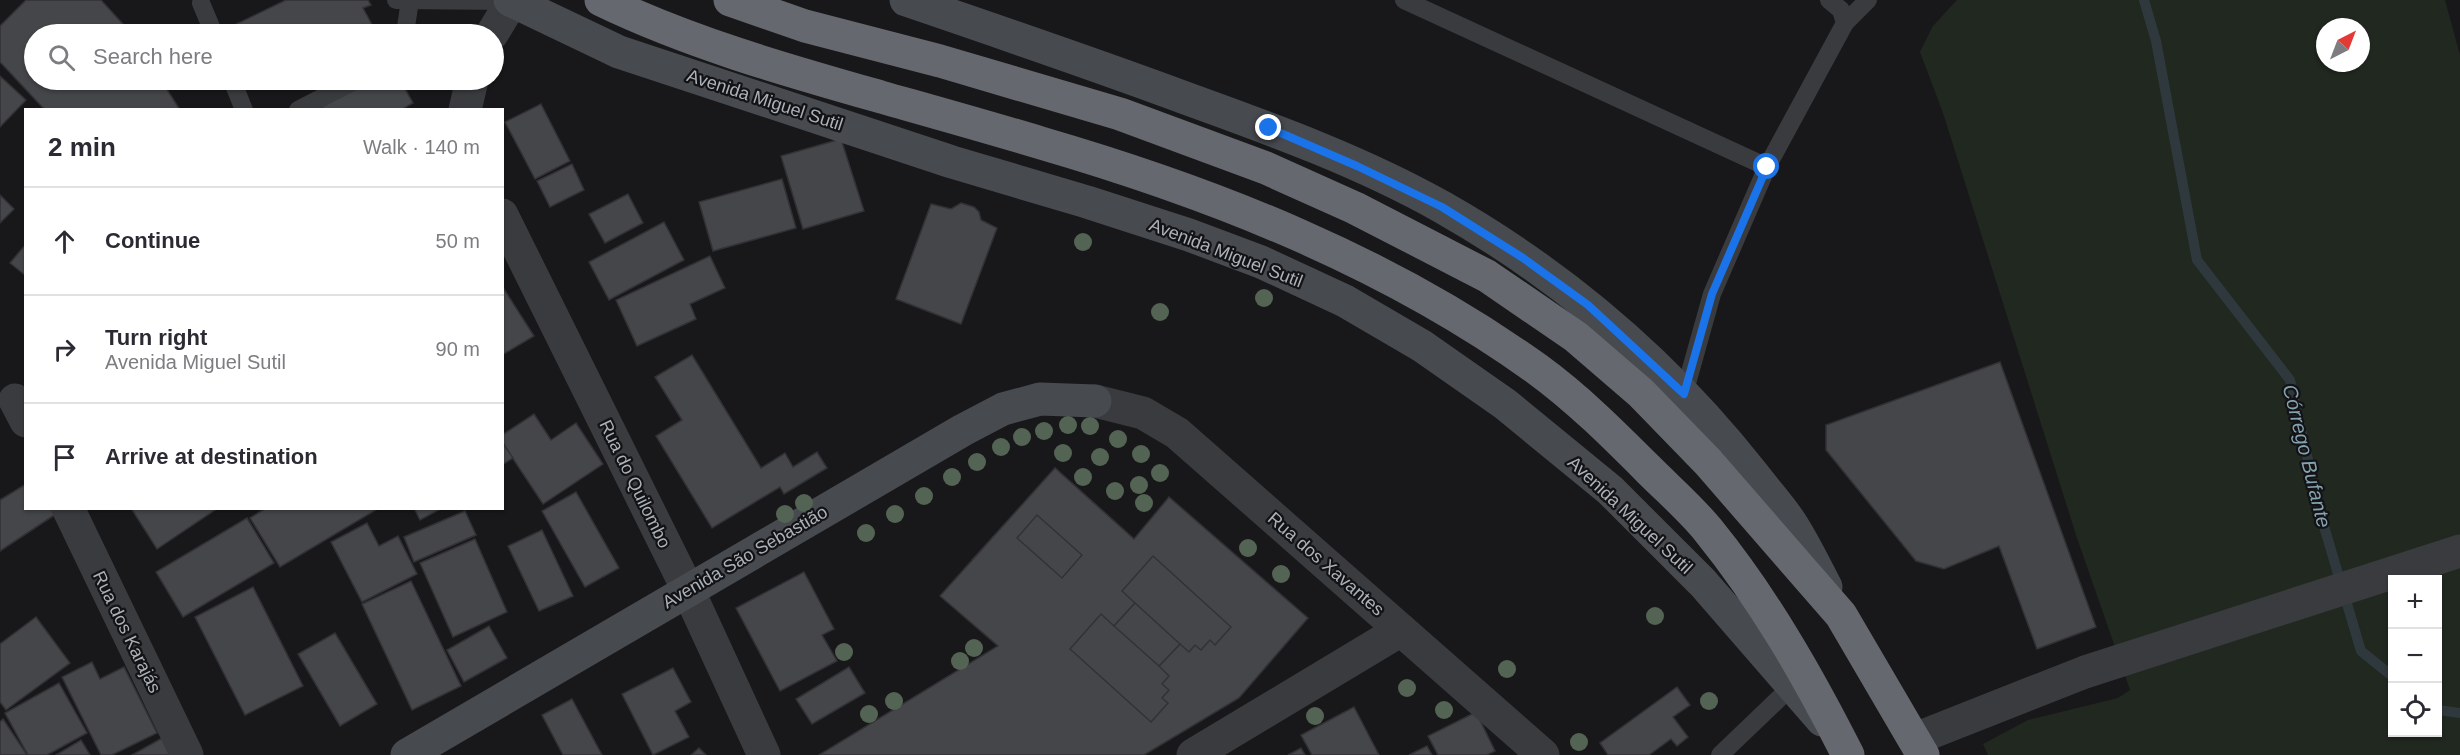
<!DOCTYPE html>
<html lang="en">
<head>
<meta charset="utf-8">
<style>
  :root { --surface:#fff; --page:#f7f7f7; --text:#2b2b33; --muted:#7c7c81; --line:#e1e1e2 }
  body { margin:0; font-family:Arial,sans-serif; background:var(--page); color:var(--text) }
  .controls { position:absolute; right:18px; bottom:18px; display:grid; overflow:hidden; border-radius:0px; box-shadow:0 2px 4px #0004 }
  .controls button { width:54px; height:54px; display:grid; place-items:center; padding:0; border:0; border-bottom:2px solid var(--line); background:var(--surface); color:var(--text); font:30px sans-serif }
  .compass { position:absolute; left:2316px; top:18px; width:54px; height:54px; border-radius:50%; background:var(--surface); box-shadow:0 2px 4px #0004; rotate:42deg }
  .stop { position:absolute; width:18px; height:18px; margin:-14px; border:4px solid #1a73e8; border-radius:50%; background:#fff }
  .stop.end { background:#1a73e8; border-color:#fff; box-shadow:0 2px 6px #0008 }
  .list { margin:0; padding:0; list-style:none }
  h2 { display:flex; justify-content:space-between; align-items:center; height:78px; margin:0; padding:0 24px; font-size:26px }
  h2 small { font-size:20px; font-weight:400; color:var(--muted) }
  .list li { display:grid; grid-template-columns:39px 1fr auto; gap:18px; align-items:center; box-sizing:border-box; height:108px; padding:0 24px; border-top:2px solid var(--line) }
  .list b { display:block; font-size:22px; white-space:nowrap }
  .list p { margin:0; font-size:20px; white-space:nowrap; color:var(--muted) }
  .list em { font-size:20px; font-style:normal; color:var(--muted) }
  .icon { flex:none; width:33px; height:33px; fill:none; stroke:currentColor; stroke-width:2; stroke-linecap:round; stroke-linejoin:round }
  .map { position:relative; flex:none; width:2460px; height:755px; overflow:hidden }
  .search { position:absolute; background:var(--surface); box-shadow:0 2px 4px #0004; left:24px; top:24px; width:480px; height:66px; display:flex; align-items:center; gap:15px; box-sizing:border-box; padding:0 21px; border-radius:33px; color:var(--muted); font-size:22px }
  .panel { position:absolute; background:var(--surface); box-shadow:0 2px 4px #0004; left:24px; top:108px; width:480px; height:402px; border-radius:0px }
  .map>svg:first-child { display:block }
  .green { fill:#202820; fill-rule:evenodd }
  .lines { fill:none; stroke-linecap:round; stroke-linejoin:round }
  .stream { stroke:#2f393d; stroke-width:10 }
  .building { fill:#45464a; stroke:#323236; stroke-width:1.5 }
  .lane { stroke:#393b3e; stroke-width:18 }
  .street { stroke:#393b3e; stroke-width:33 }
  .secondary { stroke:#474a4e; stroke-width:33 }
  .highway { stroke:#65696f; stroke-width:33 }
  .tree { fill:#546454 }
  .route { stroke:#1a73e8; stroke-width:8 }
  .labels { text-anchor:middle; stroke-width:4.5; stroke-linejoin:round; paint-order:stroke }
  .street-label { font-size:18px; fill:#abb1b9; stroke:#131315 }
  .water-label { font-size:20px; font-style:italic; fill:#85a2b1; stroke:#131315 }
</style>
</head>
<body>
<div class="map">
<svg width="2460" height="755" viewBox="0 0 2460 755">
  <rect width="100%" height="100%" fill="#18181a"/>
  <path class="green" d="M1957,0H2445L2460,55V755H1988L1983,744L2028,720L2118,698L2130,690L2077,538L1943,113L1920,52L1933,26ZM2325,27H2361V63H2325ZM2392,580H2438V732H2392Z"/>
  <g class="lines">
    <g class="stream">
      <path d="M2144,0L2156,41L2197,260L2290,380L2320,513L2361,651L2392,676"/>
      <path d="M2438,710L2460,713"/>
    </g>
  </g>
  <g class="building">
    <path d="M26,0H101L132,34H34V80H161L180,110H45L0,62V26Z"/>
    <path d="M286,0H368L371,5L363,8L377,34H323L321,31L315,34H226L224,30Z"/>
    <path d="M0,76L26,100L0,127Z"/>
    <path d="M374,80H400L413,103L401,110H323L322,106Z"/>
    <path d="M541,104L570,161L535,179L505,122Z"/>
    <path d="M841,139L864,211L803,229L781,156Z"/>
    <path d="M572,164L584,190L550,207L537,181Z"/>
    <path d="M782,179L796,228L713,251L699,202Z"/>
    <path d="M628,194L643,223L605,243L589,214Z"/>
    <path d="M0,195L14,209L0,223Z"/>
    <path d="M961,203L974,207L979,212L981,220L997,228L961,324L896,299L931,204L951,209Z"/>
    <path d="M664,222L684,260L609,300L589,262Z"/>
    <path d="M26,244V276L10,263Z"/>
    <path d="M710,256L725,288L690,304L696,319L637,346L616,300Z"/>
    <path d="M502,286L534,336L502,355Z"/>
    <path d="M692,355L761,468L785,453L793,467L817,452L827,468L784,494L780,487L712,528L656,436L682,420L655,377Z"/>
    <path d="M2000,362L2096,627L2037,649L1999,546L1944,569L1916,561L1826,450V425Z"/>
    <path d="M534,414L551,440L576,423L603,464L543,504L502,442V435Z"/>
    <path d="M502,442L513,458L502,465Z"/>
    <path d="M1055,468L1134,539L1118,557L1113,552L1104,562L1098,557L1092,564L1082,555L1062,578L1072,587L1064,595L1071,601L1064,609L1070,615L1054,634L972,560L1003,526L1017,538L1037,515L1024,503Z"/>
    <path d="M1055,468L1134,539L1169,497L1308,618L1239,698L1144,755H819L998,646L940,596Z"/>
    <path d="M26,484V508L62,510L0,551V500Z"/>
    <path d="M576,492L619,568L585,587L542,511Z"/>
    <path d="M131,508H218L157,549Z"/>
    <path d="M266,508H379L280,567L250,518Z"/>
    <path d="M414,508H442L420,520Z"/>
    <path d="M465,511L476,535L414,562L404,537Z"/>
    <path d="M1037,515L1082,555L1062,578L1017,538Z"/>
    <path d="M247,518L274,563L183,617L156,572Z"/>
    <path d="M367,523L379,546L398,536L417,574L362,602L331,542Z"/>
    <path d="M542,530L573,596L539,611L508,546Z"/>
    <path d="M475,539L507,612L453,637L420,563Z"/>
    <path d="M1153,556L1231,627L1215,645L1210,640L1201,650L1195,645L1189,652L1180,644L1159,666L1169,676L1162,684L1169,690L1162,698L1168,703L1151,722L1070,649L1101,614L1114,626L1135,603L1122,591Z"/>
    <path d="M804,572L834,629L822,635L837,661L780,691L736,608Z"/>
    <path d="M411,581L461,686L412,710L362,604Z"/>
    <path d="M253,587L303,686L245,715L195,617Z"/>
    <path d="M1135,603L1180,644L1159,666L1114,626Z"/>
    <path d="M36,617L70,663L6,710L0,702V644Z"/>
    <path d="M489,626L507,658L464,682L447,650Z"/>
    <path d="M335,633L377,704L340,726L298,654Z"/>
    <path d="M92,662L100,679L124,667L157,733L112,755H101L62,677Z"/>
    <path d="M849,667L865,693L812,724L796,699Z"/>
    <path d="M673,668L691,702L675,711L689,737L653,755L622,694Z"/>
    <path d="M59,683L87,733L47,755H28L5,713Z"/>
    <path d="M1677,687L1690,705L1673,717L1688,737L1677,746L1671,739L1649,755H1608L1600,743Z"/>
    <path d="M572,699L602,755H563L542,715Z"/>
    <path d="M1354,707L1379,755H1312L1301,735Z"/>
    <path d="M1476,712L1495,751L1487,755H1438L1428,736Z"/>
    <path d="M3,719L27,755H0V722Z"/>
    <path d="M164,737L174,755H132Z"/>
    <path d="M81,740L90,755H56Z"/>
    <path d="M1427,746L1432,755H1409Z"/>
    <path d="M699,748L706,755H691Z"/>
    <path d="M1301,748L1305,755H1288Z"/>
  </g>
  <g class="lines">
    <g class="lane">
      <path d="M396,0L512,1"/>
      <path d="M1404,0L1767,167"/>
      <path d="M201,3L214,34"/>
      <path d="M1845,23L1868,0"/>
      <path d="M405,34L410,0"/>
      <path d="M232,80L244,110"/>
      <path d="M298,110L356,80"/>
      <path d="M1684,394L1712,294L1767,167L1845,23L1841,10L1829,0"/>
      <path d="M1720,755L1792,686"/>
    </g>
    <g class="street">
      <path d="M492,34L512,1"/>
      <path d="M465,110L472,80"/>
      <path d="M502,215L688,590L764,755"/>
      <path d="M15,400L26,421"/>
      <path d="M1095,401L1143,413L1177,433L1543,755"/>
      <path d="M68,508L187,755"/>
      <path d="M1915,739L2085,672L2460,551"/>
      <path d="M1193,755L1401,630"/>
    </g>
    <g class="secondary">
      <path d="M510,0L619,52L952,162L1087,202L1189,235L1261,262L1345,301L1422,346L1505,404L1610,490L1703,583L1822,720"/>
      <path d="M906,0C1000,32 1094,64 1188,99C1274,130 1362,162 1442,207C1562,275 1668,366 1753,474C1765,490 1780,506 1791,523C1804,543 1815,566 1826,587"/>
      <path d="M407,755L963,430L1003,409L1040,399L1095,401"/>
    </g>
    <g class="highway">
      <path d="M601,0C690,43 786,70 881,97C934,112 988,127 1041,143C1216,194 1388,262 1537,369C1577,398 1614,435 1649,470C1669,490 1691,509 1708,530C1764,599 1808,676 1848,755"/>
      <path d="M730,0L805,26L940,61L1120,114L1266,168L1355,208L1487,276L1576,337L1641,393L1708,462L1841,615L1923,755"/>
    </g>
  </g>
  <g class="tree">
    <circle cx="1083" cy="242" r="9"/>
    <circle cx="1264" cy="298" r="9"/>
    <circle cx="1160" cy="312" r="9"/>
    <circle cx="1068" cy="425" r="9"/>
    <circle cx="1090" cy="426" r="9"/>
    <circle cx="1044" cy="431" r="9"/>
    <circle cx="1022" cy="437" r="9"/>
    <circle cx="1118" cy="439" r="9"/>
    <circle cx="1001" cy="447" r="9"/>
    <circle cx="1063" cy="453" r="9"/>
    <circle cx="1141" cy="454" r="9"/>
    <circle cx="1100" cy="457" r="9"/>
    <circle cx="977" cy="462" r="9"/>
    <circle cx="1160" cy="473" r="9"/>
    <circle cx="952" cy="477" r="9"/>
    <circle cx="1083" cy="477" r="9"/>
    <circle cx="1139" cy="485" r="9"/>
    <circle cx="1115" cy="491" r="9"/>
    <circle cx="924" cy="496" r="9"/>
    <circle cx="804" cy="503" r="9"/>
    <circle cx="1144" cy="503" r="9"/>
    <circle cx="785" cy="514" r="9"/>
    <circle cx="895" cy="514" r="9"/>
    <circle cx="866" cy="533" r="9"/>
    <circle cx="1248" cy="548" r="9"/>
    <circle cx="1281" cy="574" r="9"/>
    <circle cx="1655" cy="616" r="9"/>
    <circle cx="974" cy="648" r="9"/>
    <circle cx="844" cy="652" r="9"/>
    <circle cx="960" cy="661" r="9"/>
    <circle cx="1507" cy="669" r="9"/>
    <circle cx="1407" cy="688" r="9"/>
    <circle cx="894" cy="701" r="9"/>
    <circle cx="1709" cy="701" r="9"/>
    <circle cx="1444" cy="710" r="9"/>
    <circle cx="869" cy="714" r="9"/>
    <circle cx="1315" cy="716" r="9"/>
    <circle cx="1579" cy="742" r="9"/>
  </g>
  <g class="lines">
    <path class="route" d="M1269,128L1357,166L1442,207L1523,258L1588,305L1684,394L1712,294L1767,167"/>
  </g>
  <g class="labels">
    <g class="street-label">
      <text transform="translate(765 100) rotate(18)" y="6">Avenida Miguel Sutil</text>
      <text transform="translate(1226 253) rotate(21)" y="6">Avenida Miguel Sutil</text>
      <text transform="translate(635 484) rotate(64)" y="6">Rua do Quilombo</text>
      <text transform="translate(1630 515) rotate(43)" y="6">Avenida Miguel Sutil</text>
      <text transform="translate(745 557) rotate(-30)" y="6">Avenida São Sebastião</text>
      <text transform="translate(1326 564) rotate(41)" y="6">Rua dos Xavantes</text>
      <text transform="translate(127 632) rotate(64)" y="6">Rua dos Karajás</text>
    </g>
    <g class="water-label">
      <text transform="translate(2307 456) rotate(76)" y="7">Córrego Bufante</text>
    </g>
  </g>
</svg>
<div class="controls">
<button>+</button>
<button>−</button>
<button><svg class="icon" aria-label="locate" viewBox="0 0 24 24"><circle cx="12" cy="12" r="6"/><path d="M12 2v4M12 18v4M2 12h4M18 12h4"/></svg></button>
</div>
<svg class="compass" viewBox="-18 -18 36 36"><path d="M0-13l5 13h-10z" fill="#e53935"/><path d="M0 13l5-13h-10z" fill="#7c7c81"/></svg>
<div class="stop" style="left:1767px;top:167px"></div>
<div class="stop end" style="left:1269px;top:128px"></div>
<div class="search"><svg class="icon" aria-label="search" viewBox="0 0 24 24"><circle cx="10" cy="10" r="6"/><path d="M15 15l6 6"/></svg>Search here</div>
<section class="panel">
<h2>2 min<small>Walk · 140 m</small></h2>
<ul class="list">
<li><svg class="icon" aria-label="ahead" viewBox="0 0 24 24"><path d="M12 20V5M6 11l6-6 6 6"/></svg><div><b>Continue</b></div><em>50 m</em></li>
<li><svg class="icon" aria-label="right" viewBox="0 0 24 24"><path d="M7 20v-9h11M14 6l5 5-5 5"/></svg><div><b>Turn right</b><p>Avenida Miguel Sutil</p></div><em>90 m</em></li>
<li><svg class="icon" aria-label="arrive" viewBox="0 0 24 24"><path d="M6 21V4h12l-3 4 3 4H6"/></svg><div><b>Arrive at destination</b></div></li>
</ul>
</section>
</div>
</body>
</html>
